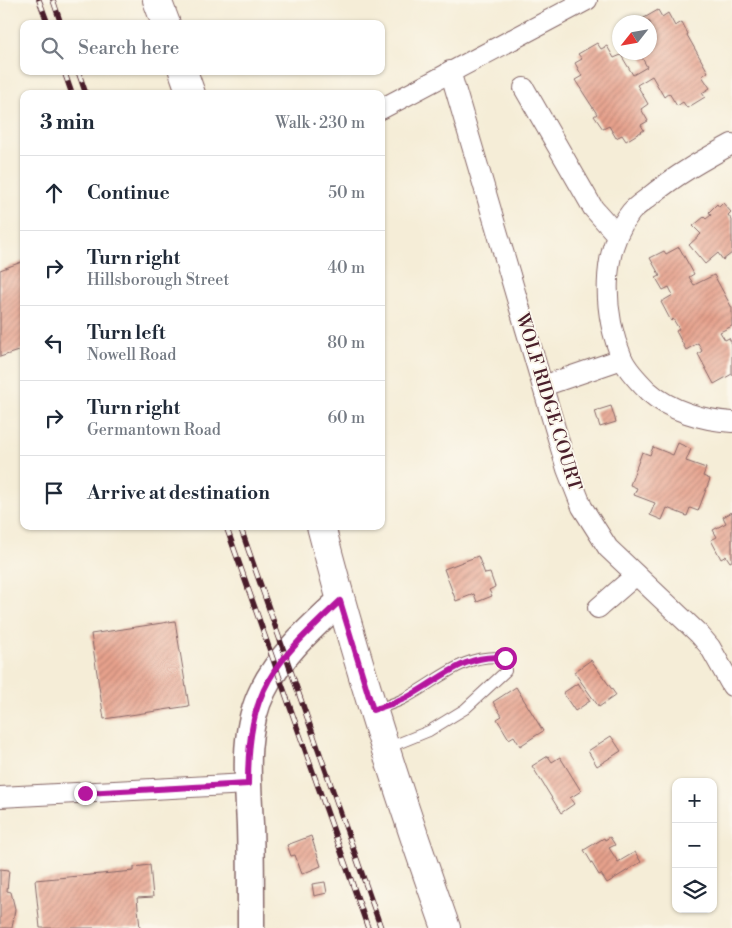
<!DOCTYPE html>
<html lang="en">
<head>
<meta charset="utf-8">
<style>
  :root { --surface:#fff; --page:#f2f2f3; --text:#1f2937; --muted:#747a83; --line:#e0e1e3 }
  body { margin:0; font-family:"Libre Bodoni",serif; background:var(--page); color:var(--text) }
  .controls { position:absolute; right:15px; bottom:15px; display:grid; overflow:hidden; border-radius:10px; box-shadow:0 1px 4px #0004 }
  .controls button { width:45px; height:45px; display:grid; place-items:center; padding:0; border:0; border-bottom:1px solid var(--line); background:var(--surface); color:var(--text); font:25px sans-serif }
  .compass { position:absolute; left:612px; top:15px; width:45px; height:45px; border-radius:50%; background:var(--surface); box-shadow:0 1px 4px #0004; rotate:239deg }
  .stop { position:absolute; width:15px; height:15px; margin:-11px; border:4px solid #b5179e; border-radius:50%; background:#fff }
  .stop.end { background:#b5179e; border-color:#fff; box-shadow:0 1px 5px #0008 }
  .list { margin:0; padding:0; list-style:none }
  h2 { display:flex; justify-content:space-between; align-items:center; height:65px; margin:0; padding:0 20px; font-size:21px }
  h2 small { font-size:16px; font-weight:400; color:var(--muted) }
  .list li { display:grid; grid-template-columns:32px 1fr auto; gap:15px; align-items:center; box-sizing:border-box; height:75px; padding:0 20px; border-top:1px solid var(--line) }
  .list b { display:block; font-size:19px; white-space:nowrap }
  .list p { margin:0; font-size:16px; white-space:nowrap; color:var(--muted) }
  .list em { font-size:16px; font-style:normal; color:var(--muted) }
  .icon { flex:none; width:28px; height:28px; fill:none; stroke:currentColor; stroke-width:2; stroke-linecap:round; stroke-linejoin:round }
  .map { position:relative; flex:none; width:732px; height:928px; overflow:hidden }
  .search { position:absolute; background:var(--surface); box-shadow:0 1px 4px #0004; left:20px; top:20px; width:365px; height:55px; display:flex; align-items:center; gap:12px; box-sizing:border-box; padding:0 18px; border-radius:10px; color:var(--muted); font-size:19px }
  .panel { position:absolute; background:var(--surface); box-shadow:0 1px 4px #0004; left:20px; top:90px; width:365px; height:440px; border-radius:10px }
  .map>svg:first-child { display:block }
  .building { fill:url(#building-hatch) }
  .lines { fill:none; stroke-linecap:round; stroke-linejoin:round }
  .service-casing { stroke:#866767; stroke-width:12 }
  .minor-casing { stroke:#866767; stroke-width:22 }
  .tertiary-casing { stroke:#866767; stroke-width:29 }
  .primary-casing { stroke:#866767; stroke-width:30 }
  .service { stroke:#fff; stroke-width:10 }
  .minor { stroke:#fff; stroke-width:20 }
  .tertiary { stroke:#fff; stroke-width:26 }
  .primary { stroke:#fff; stroke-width:28 }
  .rail-casing { stroke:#4a1f2b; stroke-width:5.5 }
  .rail { stroke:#fbf7ec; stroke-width:4; stroke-dasharray:11; stroke-linecap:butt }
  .route { stroke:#b5179e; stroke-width:6 }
  .labels { text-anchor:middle; stroke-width:4; stroke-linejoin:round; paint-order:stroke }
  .street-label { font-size:18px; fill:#4a1f2b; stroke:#fbf7ec }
</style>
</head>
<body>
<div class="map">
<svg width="732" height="928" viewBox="0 0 732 928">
  <defs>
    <pattern id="building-hatch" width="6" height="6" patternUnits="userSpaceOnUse" patternTransform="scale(1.25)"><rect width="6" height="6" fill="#e6a18c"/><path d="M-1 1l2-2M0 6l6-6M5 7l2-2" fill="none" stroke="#bc8373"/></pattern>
  </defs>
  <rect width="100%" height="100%" fill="#fbf7ec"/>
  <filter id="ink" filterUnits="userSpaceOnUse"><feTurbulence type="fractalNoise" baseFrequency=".02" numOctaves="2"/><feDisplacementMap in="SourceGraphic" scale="10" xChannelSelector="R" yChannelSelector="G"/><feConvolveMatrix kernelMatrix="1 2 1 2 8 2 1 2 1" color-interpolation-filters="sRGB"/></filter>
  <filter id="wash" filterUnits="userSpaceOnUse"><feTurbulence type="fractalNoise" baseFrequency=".0096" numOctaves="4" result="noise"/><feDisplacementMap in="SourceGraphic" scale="20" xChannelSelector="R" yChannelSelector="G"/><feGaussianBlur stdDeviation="1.12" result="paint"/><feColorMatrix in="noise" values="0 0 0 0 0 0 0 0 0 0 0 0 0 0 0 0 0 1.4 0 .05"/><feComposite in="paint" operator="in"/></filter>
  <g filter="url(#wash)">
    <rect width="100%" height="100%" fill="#f5edd7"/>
    <g id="blocks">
      <g class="building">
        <path d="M658,10L662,17L668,13L675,26L682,22L688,34L687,35L708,72L702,76L710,88L702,93L705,97L687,108L683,102L677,106L669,93L664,97L652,76L637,85L648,104L641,109L648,121L641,125L644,130L626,141L622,135L616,138L609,126L603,129L594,116L597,114L575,80L582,76L575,63L582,59L578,54L597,43L601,49L607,46L614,58L621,55L633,75L647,67L639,52H650V22L639,21Z"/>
        <path d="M723,203L731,212L728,215L732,220V253L723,260L718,253L705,264L689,245L701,234L693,226L704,217L706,219L711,215L709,212L717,204L719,207Z"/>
        <path d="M679,247L694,274L689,277L694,285L714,275L732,308V326L720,332L725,340L729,338L732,344V374L714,384L698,354L702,351L698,343L686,350L676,331L679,329L673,319L671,321L661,302L673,295L669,287L663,290L656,278L660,276L650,258L664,251L666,254Z"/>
        <path d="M24,261V349L0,357V270Z"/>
        <path d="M611,406L616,422L600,427L595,411Z"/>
        <path d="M678,443L691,449L686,461L706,468L703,476L710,479L698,511L690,508L687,516L667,508L662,520L650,515L655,503L634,495L637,488L630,485L642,452L650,455L653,447L673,455Z"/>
        <path d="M732,512V561L730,562L726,556L721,559L711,540L717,537L713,530L726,523L723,517Z"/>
        <path d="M478,556L485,574L490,573L495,587L489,590L492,596L477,602L474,594L456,601L444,569Z"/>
        <path d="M175,621L189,706L104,719L91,634Z"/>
        <path d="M591,660L616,695L599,707L574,672Z"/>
        <path d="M578,683L590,701L575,711L563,693Z"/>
        <path d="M516,687L543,731L520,746L514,736L509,739L497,719L502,716L493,702Z"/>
        <path d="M611,736L621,751L597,766L588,751Z"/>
        <path d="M548,756L552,762L560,757L581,791L570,798L574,804L561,813L532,766Z"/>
        <path d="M311,836L321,866L302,874L295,855L291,856L287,845Z"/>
        <path d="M610,837L615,845L609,848L618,862L635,852L641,862L607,883L601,874L599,875L584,850L604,838L605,840Z"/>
        <path d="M150,865L153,897L137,898L140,928H40L35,880L134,871V867Z"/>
        <path d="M0,869L9,870L7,891L11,892L15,909L12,928H0Z"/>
        <path d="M325,882L327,893L314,896L312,884Z"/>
      </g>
    </g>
  </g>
  <g filter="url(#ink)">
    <use href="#blocks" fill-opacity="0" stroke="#866767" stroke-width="1"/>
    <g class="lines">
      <defs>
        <path id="service" d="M374,710C385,706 397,703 407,697C439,680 465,652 505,658L506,671L465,709L429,731L387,748"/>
        <g id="minor">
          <path d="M450,71L567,469L582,507L608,548L699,634L710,647L732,686"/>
          <path d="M524,88L593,208L617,235"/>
          <path d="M381,109L587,0"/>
          <path d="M732,144C701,161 676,175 649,197C643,202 636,206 631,212C600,251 603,314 622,358C626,368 640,383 648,391C670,411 703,420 732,422"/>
          <path d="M543,386L622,359"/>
          <path d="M598,608L636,575"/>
          <path d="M0,797L248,784"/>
        </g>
        <path id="tertiary" d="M251,928C251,894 251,859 250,825C248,781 242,731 263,690C280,655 312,627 340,601"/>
        <g id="primary">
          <path d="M157,0L166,24"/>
          <path d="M183,71L191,94"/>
          <path d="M321,526C356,662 399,796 446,928"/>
        </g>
      </defs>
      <use href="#service" class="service-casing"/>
      <use href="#minor" class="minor-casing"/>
      <use href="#tertiary" class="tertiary-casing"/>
      <use href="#primary" class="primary-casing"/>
      <use href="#service" class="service"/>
      <use href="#minor" class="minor"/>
      <use href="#tertiary" class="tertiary"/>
      <use href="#primary" class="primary"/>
      <defs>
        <g id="rail">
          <path d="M39,0L48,24"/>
          <path d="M53,0L61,24"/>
          <path d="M64,71L72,94"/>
          <path d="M78,71L86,94"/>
          <path d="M226,526L368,928"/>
          <path d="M240,526L381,928"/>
        </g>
      </defs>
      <use href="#rail" class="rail-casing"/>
      <use href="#rail" class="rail"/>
    </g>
  </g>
  <g class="lines" filter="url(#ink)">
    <path class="route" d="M85,793L248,784C248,688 273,664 340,601L373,710C384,706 396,703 406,698C439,681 465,652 505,658"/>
  </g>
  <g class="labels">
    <g class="street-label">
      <text transform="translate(549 402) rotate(73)" y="6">WOLF RIDGE COURT</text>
    </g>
  </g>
</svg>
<div class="controls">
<button>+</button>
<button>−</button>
<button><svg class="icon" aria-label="layers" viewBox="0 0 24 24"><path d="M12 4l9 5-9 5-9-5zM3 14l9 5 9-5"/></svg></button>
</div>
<svg class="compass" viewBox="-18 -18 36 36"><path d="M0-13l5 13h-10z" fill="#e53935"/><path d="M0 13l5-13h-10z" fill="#747a83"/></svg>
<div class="stop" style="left:505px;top:658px"></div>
<div class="stop end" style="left:85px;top:793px"></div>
<div class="search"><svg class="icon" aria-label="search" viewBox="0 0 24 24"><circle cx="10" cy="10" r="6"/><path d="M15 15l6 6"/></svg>Search here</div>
<section class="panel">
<h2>3 min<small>Walk · 230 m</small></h2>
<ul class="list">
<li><svg class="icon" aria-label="ahead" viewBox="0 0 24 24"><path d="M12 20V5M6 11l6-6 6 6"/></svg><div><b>Continue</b></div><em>50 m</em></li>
<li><svg class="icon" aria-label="right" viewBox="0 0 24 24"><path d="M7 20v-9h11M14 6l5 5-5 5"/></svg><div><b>Turn right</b><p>Hillsborough Street</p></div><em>40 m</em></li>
<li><svg class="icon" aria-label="left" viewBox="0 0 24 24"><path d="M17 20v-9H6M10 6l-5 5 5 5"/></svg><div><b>Turn left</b><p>Nowell Road</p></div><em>80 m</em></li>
<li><svg class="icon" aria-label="right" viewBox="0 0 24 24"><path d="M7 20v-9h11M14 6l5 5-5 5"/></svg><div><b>Turn right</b><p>Germantown Road</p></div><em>60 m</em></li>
<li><svg class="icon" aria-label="arrive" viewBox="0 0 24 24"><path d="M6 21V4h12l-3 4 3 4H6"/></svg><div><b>Arrive at destination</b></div></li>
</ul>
</section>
</div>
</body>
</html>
